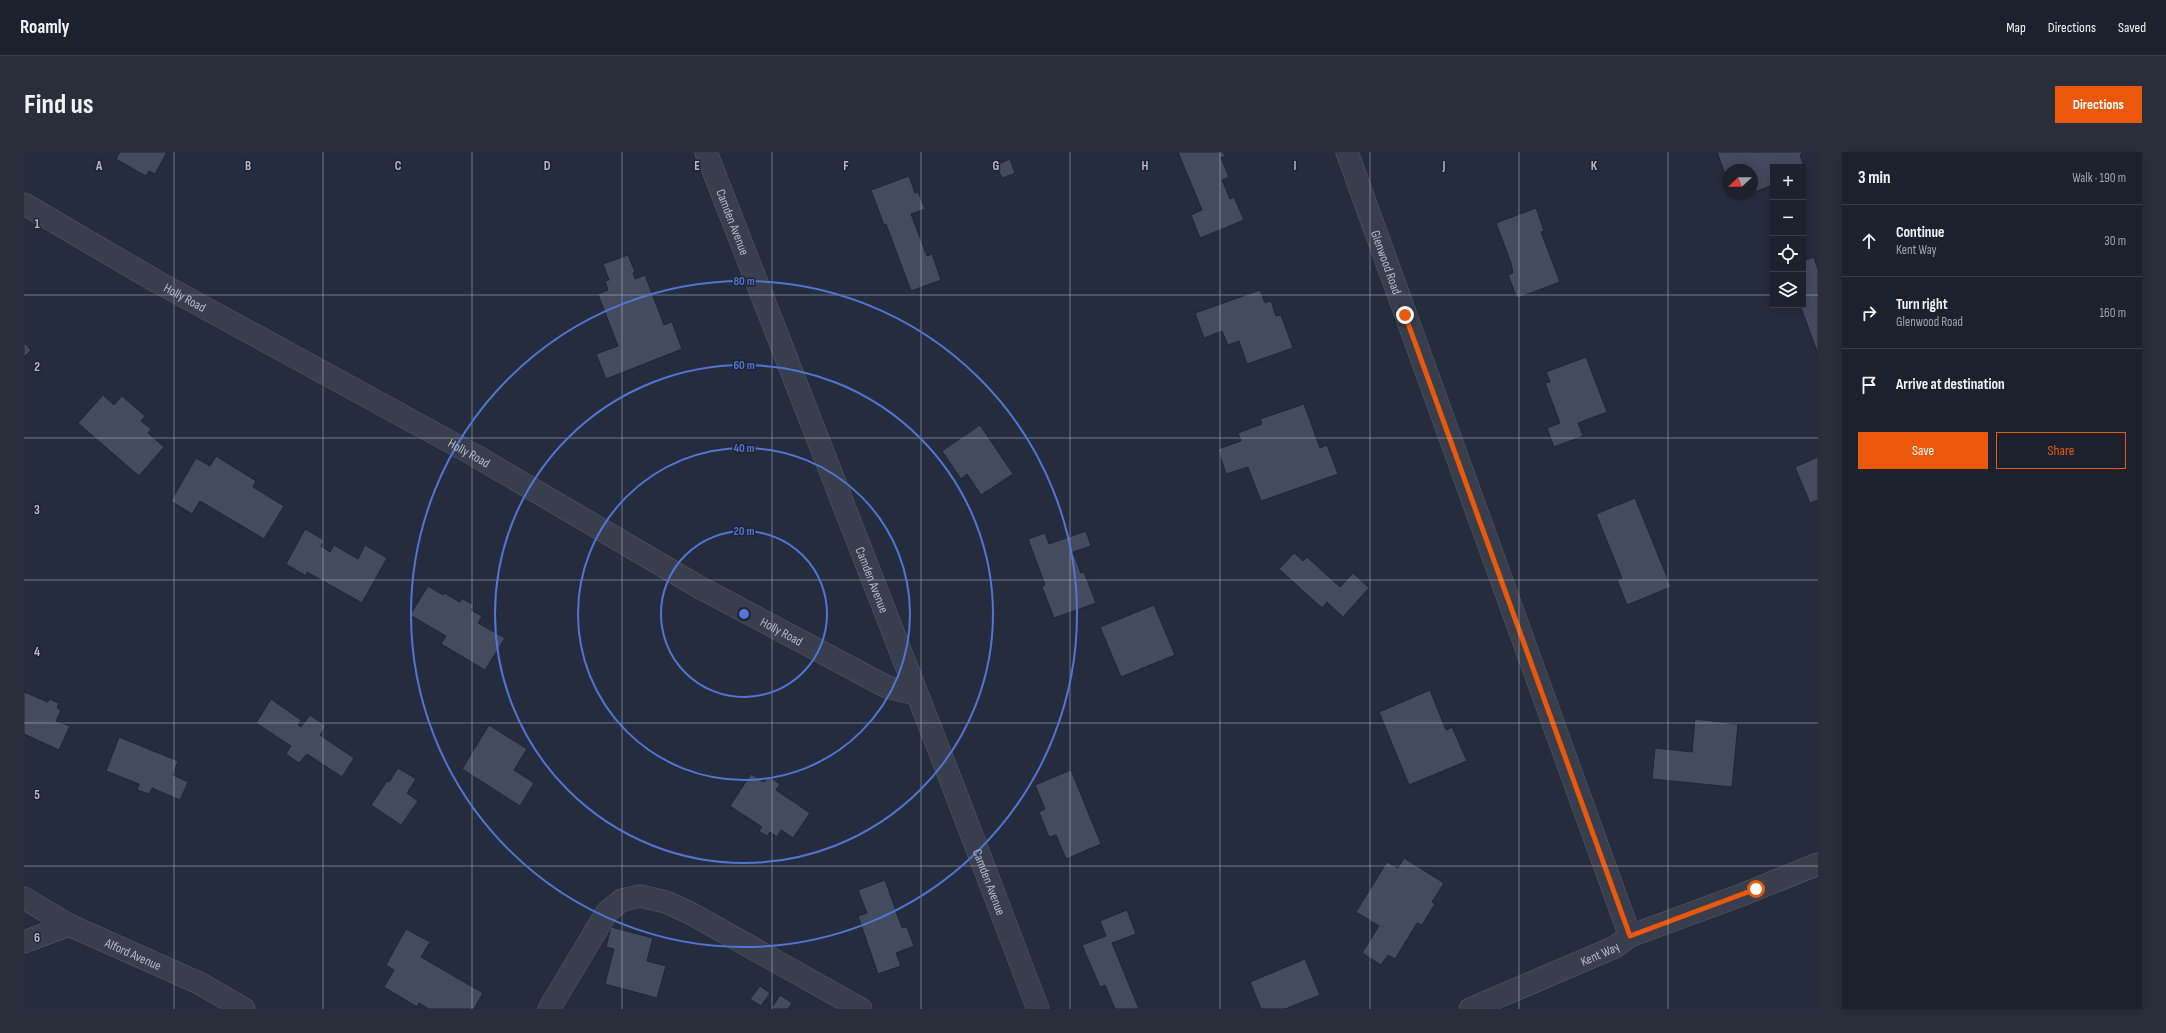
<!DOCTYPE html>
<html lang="en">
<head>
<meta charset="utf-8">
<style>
  :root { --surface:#1c212e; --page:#292e3a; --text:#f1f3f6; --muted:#a0a3aa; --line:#3a3e4a; --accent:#ea580c }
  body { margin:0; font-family:"Sofia Sans Condensed",sans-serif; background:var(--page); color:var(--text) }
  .controls { position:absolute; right:12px; top:12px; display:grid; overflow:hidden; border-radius:0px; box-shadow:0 2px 10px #0003 }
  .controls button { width:36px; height:36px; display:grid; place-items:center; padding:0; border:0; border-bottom:1px solid var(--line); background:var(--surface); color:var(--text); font:20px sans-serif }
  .compass { position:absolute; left:1698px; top:12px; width:36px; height:36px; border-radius:50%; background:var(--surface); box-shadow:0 2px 10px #0003; rotate:248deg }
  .stop { position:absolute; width:12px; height:12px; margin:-9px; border:3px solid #ea580c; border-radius:50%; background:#fff }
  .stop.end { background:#ea580c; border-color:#fff; box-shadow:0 1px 4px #0008 }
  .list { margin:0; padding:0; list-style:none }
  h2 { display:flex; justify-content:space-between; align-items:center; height:52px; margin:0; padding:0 16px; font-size:17px }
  h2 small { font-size:13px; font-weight:400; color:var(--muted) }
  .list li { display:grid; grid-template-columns:26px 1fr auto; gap:12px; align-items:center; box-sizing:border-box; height:72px; padding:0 16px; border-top:1px solid var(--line) }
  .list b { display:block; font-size:15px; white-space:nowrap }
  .list p { margin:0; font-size:13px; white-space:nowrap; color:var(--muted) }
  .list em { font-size:13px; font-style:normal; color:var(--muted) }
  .actions { display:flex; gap:8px; padding:12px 16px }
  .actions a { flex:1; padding:9px 0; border:1px solid var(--accent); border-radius:0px; text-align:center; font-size:14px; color:var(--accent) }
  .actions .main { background:var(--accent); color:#fff }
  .icon { flex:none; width:22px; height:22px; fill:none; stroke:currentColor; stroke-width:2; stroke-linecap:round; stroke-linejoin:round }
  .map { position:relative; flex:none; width:1794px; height:857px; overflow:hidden; border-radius:0px }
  header { display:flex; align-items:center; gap:24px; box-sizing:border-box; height:56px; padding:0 20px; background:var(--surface); border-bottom:1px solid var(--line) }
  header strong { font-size:19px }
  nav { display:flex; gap:22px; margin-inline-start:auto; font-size:14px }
  .intro { display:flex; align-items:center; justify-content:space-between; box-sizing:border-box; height:96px; padding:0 24px }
  h1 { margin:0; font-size:28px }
  .button { padding:10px 18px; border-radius:0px; background:var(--accent); color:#fff; font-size:14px; font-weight:700 }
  main { display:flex; gap:24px; padding:0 24px }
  aside { flex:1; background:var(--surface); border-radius:0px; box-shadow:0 2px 10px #0003 }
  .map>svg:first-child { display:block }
  .building { fill:#454b5f; stroke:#202534 }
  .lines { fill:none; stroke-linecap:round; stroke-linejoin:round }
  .minor-casing { stroke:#575c6b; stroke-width:23 }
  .tertiary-casing { stroke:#575c6b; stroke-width:23 }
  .minor { stroke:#393e4d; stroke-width:22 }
  .tertiary { stroke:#393e4d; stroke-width:22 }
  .route { stroke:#ea580c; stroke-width:5 }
  .grid { fill:none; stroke:#b5bac8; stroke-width:1; stroke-opacity:0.55 }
  .ring { fill:none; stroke:#5274d2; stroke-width:2 }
  .labels { text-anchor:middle; stroke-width:3; stroke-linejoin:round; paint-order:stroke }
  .street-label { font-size:13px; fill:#b5bac8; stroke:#1e2332 }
  .grid-label { font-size:13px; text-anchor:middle; font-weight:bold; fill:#b5bac8; stroke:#1e2332; stroke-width:3; stroke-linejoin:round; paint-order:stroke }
  .centre { fill:#5274d2; stroke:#1e2332; stroke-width:2 }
  .ring-label { font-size:12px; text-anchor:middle; font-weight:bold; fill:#5274d2; stroke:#1e2332; stroke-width:3; stroke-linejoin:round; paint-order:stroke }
</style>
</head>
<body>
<header>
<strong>Roamly</strong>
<nav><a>Map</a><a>Directions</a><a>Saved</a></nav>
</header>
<div class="intro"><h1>Find us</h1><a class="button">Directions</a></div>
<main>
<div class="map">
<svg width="1794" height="857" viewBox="0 0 1794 857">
  <rect width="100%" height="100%" fill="#252c3d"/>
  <g class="building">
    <path d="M96,0H143L131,22L125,19L122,24L92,7Z"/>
    <path d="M1154,0H1199L1201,4L1197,6L1205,25L1198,28L1206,47L1210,45L1220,68L1176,86L1167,63L1178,58Z"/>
    <path d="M1693,0H1779L1776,3L1782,20L1779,22V15H1749V33L1728,41V18H1704V30Z"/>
    <path d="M986,7L991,21L978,26L972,13Z"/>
    <path d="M885,24L891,41L894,40L901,57L887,62L903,104L908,102L917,128L887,139L862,72L860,73L847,38Z"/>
    <path d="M1512,56L1520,79L1517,80L1536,130L1493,146L1484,123L1489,121L1487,111L1472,71Z"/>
    <path d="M604,103L611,120L609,121L611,127L621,123L640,173L648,170L658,197L582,227L572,202L594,194L574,142L584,138L581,129L585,128L579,112Z"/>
    <path d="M1790,105L1794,118V202L1776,153H1779V109Z"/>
    <path d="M1236,138L1241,151L1247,149L1252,164L1257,163L1269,196L1223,212L1215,189L1204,193L1198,179L1180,186L1171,161Z"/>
    <path d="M0,191L7,198L0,205Z"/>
    <path d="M1562,205L1583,260L1554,271L1559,284L1530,295L1523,276L1536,271L1521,231L1526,230L1522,220Z"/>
    <path d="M79,243L90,253L98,244L121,264L117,269L127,277L124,281L140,295L115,324L54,271Z"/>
    <path d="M1280,252L1296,296L1303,293L1314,322L1237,349L1224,315L1202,322L1194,297L1217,289L1214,281L1238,272L1236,267Z"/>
    <path d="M956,273L989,322L957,343L943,322L937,327L918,299Z"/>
    <path d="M192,304L232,329L229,335L260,354L240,387L176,349L168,362L147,349L172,306L186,314Z"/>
    <path d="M1794,305V348L1786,351L1771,315Z"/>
    <path d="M1611,346L1647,435L1603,453L1593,428L1598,426L1572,362Z"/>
    <path d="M281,377L300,388L297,394L306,400L310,393L334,407L341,393L363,406L338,451L283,420L282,424L262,412Z"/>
    <path d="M1062,379L1067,394L1049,400L1057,421L1060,420L1072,451L1030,466L1018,435L1021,433L1004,387L1021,381L1025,392Z"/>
    <path d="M1270,401L1279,409L1283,405L1316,435L1329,421L1345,436L1319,465L1303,450L1298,456L1255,417Z"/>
    <path d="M404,434L419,443L420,441L436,450L437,446L450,453L447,458L458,464L454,471L481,486L461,518L417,492L422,484L386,463Z"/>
    <path d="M1130,453L1151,503L1097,525L1076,475Z"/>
    <path d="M1406,538L1422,578L1428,575L1443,609L1385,633L1355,560Z"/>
    <path d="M0,540L24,550L25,547L35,551L33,556L37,558L32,569L46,574L35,598L0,582Z"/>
    <path d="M247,547L277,568L274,573L277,575L286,563L302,574L296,583L330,606L318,625L283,602L275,611L262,602L267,594L232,571Z"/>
    <path d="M1671,567L1714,572L1708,635L1628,627L1631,596L1668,600Z"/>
    <path d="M465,573L503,597L490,618L510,631L496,654L438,617Z"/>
    <path d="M95,585L154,609L149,623L164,630L156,648L128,636L125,642L113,638L115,632L82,619Z"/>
    <path d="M374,616L392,627L383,641L394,649L377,673L347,653L363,629L365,630Z"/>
    <path d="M1047,618L1077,692L1042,707L1032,683L1025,685L1015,660L1021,657L1011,633Z"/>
    <path d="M727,622L740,630L744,624L756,632L752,638L786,661L769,686L757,678L753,685L746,680L743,684L735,679L738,675L706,654Z"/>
    <path d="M1380,706L1420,731L1408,750L1411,752L1398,773L1393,771L1371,807L1364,803L1357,813L1338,801L1355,774L1332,760L1363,710L1374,716Z"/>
    <path d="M861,728L878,776L883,775L890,794L872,801L877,814L854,822L834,764L843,761L834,738Z"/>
    <path d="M1103,758L1112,782L1088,791L1115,857H1091L1081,833L1076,835L1058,793L1082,784L1076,769Z"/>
    <path d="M587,775L629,786L623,809L642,814L633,846L581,832L590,797L582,795Z"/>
    <path d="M382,777L406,790L397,805L459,841L450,857H405L395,851L393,855L360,835L370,818L362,813Z"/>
    <path d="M1281,807L1296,843L1261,857H1237L1226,830Z"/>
    <path d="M736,834L746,841L737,854L726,847Z"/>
    <path d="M756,843L768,851L764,857H747Z"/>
  </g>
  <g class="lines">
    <defs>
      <g id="minor">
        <path id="s1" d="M682,0L931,639L1014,857"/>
        <path id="s2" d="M1323,0L1606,784"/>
        <path id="s3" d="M0,52L130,128L452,304L675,435L863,535L893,542"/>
        <path d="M0,790L45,773"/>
        <path d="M525,857L583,760L598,748L616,744L642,750L666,761L837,857"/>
        <path id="s4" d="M1446,857L1591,795L1606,784L1720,742L1794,712"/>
      </g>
      <g id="tertiary">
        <path id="s5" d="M0,746L45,773L175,831L220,857"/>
      </g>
    </defs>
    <use href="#minor" class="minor-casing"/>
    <use href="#tertiary" class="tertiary-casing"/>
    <use href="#minor" class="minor"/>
    <use href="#tertiary" class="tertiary"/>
  </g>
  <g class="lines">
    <path class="route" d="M1381,163L1606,784L1732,737"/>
  </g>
  <path class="grid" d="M150,0V857M299,0V857M448,0V857M598,0V857M748,0V857M897,0V857M1046,0V857M1196,0V857M1346,0V857M1495,0V857M1644,0V857M0,143H1749M1779,143H1794M0,286H1794M0,428H1794M0,571H1794M0,714H1794"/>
  <g class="ring">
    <circle cx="720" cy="462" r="83"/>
    <circle cx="720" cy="462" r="166"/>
    <circle cx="720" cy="462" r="249"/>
    <circle cx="720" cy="462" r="333"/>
  </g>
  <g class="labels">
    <g class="street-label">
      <text dy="5" stroke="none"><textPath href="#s1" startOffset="75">Camden Avenue</textPath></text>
      <text dy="5" stroke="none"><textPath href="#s2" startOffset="117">Glenwood Road</textPath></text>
      <text dy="5" stroke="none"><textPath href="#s3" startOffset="186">Holly Road</textPath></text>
      <text dy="5" stroke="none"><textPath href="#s3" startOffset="510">Holly Road</textPath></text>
      <text dy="5" stroke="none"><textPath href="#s1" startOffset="459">Camden Avenue</textPath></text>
      <text dy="5" stroke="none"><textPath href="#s3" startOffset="870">Holly Road</textPath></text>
      <text dy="5" stroke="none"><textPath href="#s1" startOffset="783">Camden Avenue</textPath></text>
      <text dy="5" stroke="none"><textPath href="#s4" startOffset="141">Kent Way</textPath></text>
      <text dy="5" stroke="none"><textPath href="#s5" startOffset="123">Alford Avenue</textPath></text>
    </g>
  </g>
  <g class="grid-label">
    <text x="75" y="18">A</text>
    <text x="224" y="18">B</text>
    <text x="374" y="18">C</text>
    <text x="523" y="18">D</text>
    <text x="673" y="18">E</text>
    <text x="822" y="18">F</text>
    <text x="972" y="18">G</text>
    <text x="1121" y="18">H</text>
    <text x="1271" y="18">I</text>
    <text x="1420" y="18">J</text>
    <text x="1570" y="18">K</text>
    <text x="13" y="76">1</text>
    <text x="13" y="219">2</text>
    <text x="13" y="362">3</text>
    <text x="13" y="504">4</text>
    <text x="13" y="647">5</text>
    <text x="13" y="790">6</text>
  </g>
  <circle cx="720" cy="462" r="6" class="centre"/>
  <g class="ring-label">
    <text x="720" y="133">80 m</text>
    <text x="720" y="217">60 m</text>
    <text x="720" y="300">40 m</text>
    <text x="720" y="383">20 m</text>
  </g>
</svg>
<div class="controls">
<button>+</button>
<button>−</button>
<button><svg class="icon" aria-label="locate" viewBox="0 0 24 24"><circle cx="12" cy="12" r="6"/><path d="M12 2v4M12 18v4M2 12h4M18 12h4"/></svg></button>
<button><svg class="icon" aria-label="layers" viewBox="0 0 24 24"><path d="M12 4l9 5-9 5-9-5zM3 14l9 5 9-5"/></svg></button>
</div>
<svg class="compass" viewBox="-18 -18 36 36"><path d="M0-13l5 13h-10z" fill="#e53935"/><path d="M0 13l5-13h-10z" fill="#a0a3aa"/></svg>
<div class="stop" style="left:1732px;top:737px"></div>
<div class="stop end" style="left:1381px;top:163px"></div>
</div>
<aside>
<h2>3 min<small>Walk · 190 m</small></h2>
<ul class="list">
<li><svg class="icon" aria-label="ahead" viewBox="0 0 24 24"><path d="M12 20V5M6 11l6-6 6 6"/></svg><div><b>Continue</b><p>Kent Way</p></div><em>30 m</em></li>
<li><svg class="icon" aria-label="right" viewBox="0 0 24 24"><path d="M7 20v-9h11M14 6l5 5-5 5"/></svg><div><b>Turn right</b><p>Glenwood Road</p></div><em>160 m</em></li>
<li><svg class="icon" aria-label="arrive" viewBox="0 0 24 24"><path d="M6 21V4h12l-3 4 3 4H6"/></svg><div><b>Arrive at destination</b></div></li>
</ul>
<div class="actions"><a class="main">Save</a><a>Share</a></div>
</aside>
</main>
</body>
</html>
